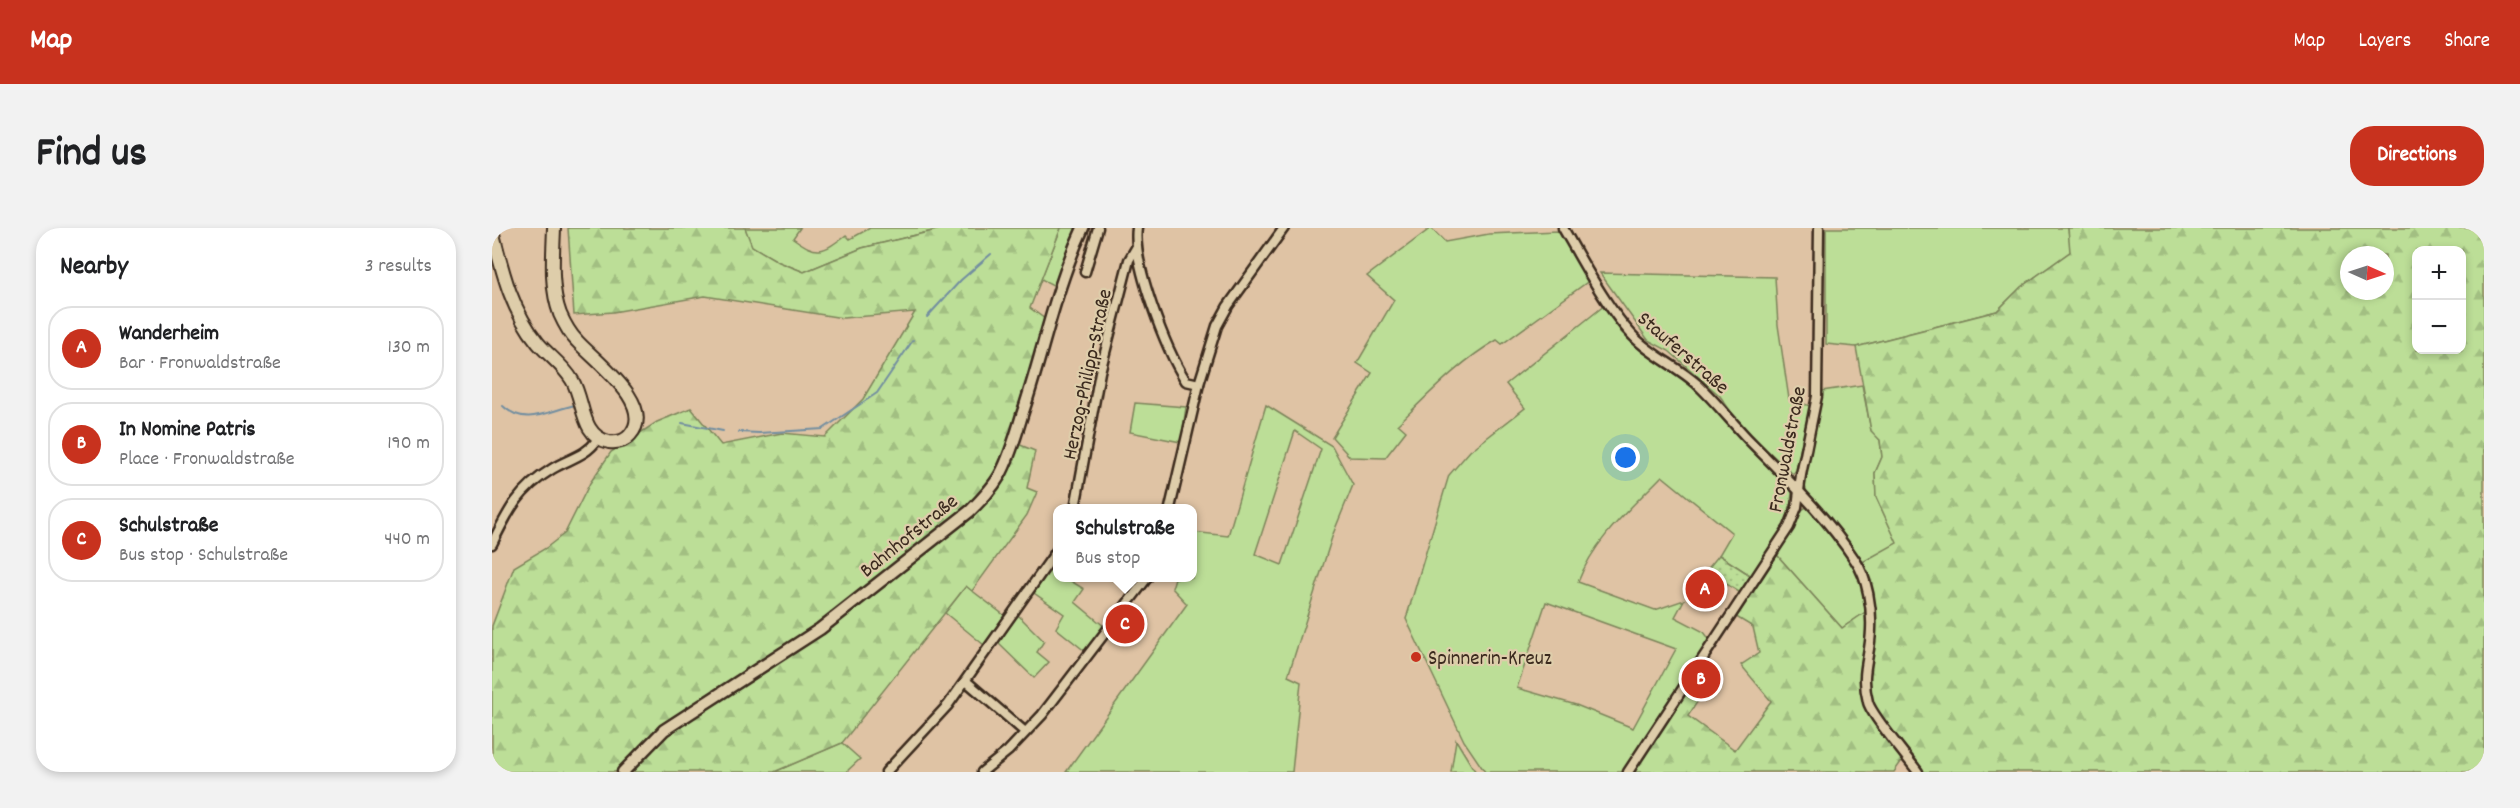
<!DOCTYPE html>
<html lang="en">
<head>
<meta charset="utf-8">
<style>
  :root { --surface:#fff; --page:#f2f2f2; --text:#202124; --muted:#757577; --line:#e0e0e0; --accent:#c8321e }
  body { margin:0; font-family:Dekko,sans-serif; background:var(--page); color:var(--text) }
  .controls { position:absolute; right:18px; top:18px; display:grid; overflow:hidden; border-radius:12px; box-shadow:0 3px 9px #0003 }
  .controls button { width:54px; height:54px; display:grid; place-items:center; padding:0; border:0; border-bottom:2px solid var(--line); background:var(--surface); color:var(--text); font:30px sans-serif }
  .compass { position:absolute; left:1848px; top:18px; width:54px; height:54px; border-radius:50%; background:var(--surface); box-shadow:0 3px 9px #0003; rotate:93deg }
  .you { position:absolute; left:1134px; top:230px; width:21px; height:21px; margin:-15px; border:4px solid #fff; border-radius:50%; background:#1a73e8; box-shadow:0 0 0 9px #1a73e833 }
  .badge { display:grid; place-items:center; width:39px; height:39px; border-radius:50%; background:var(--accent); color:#fff; font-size:20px; font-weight:700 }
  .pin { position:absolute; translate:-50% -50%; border:3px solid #fff; box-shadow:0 2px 6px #0006 }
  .popup { position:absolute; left:561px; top:276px; width:144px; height:78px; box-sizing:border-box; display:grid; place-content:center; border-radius:12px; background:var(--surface); filter:drop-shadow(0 2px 4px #0005); font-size:20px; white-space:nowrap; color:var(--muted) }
  .popup b { font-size:22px; color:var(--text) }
  .popup::after { content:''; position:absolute; left:50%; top:100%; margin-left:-12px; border:12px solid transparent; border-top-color:var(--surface) }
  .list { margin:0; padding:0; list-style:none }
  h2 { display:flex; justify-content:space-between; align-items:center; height:78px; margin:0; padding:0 24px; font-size:26px }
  h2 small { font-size:20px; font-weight:400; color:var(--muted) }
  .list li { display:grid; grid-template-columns:39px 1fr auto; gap:18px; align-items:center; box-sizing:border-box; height:84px; margin:0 12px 12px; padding:0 12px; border:2px solid var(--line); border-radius:24px }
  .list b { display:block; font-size:22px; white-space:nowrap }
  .list p { margin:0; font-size:20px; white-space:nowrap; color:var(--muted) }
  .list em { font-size:20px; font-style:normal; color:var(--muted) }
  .map { position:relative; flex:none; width:1992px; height:544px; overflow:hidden; border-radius:24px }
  header { display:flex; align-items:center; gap:36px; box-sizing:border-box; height:84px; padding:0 30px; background:var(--accent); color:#fff }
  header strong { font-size:28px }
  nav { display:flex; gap:33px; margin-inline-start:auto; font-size:21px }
  .intro { display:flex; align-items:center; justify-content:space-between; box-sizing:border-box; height:144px; padding:0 36px }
  h1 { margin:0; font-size:42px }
  .button { padding:15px 27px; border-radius:24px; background:var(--accent); color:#fff; font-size:21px; font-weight:700 }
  main { display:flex; gap:36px; padding:0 36px }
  aside { flex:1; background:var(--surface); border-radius:24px; box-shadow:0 3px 9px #0003 }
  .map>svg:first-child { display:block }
  .green { fill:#bcde97; stroke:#7c845a; stroke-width:1.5; fill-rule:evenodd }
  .forest { fill:url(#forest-firs); stroke:#7c845a; stroke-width:1.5; fill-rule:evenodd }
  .park { fill:url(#park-dots); stroke:#7c845a; stroke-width:1.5 }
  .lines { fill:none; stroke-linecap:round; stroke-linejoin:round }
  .stream { stroke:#728ea0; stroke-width:2 }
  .minor-casing { stroke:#3b2a1e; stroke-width:13 }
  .tertiary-casing { stroke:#3b2a1e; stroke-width:15 }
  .secondary-casing { stroke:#3b2a1e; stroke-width:16 }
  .minor { stroke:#decdaa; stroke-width:8 }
  .tertiary { stroke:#decdaa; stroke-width:10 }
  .secondary { stroke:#decdaa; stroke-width:12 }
  .poi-dot { fill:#c8321e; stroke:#decdaa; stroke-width:2 }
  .labels { text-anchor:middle; stroke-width:4.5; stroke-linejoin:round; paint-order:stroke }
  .street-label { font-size:21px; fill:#3b2a1e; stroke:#decdaa }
  .poi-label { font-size:21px; fill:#3b2a1e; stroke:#decdaa; text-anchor:start }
</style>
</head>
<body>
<header>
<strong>Map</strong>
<nav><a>Map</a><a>Layers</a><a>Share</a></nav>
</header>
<div class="intro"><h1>Find us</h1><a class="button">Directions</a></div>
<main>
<aside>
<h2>Nearby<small>3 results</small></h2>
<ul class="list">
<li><span class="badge">A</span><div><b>Wanderheim</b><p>Bar · Fronwaldstraße</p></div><em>130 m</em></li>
<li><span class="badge">B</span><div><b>In Nomine Patris</b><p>Place · Fronwaldstraße</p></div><em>190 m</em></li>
<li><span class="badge">C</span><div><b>Schulstraße</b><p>Bus stop · Schulstraße</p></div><em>440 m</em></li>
</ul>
</aside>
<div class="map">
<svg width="1992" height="544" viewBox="0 0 1992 544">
  <defs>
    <pattern id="forest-firs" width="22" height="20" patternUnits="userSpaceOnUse" patternTransform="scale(1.5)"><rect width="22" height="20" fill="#bcde97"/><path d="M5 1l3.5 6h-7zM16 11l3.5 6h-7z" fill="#a2bf82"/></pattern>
    <pattern id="park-dots" width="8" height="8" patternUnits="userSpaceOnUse" patternTransform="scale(1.5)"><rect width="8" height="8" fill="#bcde97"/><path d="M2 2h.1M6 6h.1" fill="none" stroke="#a2bf82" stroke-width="1.8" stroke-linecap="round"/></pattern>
  </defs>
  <rect width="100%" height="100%" fill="#dfc3a4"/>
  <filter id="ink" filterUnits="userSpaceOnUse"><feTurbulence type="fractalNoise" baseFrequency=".0167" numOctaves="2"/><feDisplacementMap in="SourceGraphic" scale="12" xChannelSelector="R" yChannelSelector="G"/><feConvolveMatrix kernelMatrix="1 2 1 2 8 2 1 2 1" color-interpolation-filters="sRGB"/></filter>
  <g filter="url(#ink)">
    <g class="green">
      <path d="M253,0H308L301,10C326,28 330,25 354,7L358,11L378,0H453L370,20L312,44L287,34L259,18Z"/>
      <path d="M569,0H586L563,58L549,51Z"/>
      <path d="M939,0L953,14L997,6L1066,3L1098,52L1010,116L1005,112C968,133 937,166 906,196L914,203L893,230L858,229L840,209L880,145L865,135L902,72L875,48Z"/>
      <path d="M1334,0H1576L1579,23L1529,59L1505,83L1364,119L1334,116Z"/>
      <path d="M1108,45L1283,49L1286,97L1297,171L1318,178L1304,242L1301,246L1249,198L1228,168L1177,123L1156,112Z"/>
      <path d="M1113,77L1129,104L1150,124L1199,156L1300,263C1299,295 1278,323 1261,349L1227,327L1240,305L1170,248C1138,281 1103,310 1086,354L1163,382L1192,372L1183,389L1212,404L1218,412L1132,544H993L972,513L914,391L957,247L978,223L1033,180L1014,156ZM1054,374L1184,421L1141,500L1084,477L1025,460Z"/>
      <path d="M1370,157L1379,202L1388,212L1390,229L1383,245L1384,269L1406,316L1369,335L1316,268L1313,258L1330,163Z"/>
      <path d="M643,175L694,179L689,214L638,204Z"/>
      <path d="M774,177L840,218L861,257L841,306L796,448L809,454L800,544H574L695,376L680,360L683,350H700L701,304L736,308ZM803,203L829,221L790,337L763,326Z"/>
      <path d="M1316,278L1365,338L1370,353L1375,383L1350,400L1285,327L1301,299L1308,283Z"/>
      <path d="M559,340L565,344L566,350H574L592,361L583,374L613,399L594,424L564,400L572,386L542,365Z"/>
      <path d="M474,358L513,388L492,417L453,385Z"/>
      <path d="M526,387L552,413L545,424L557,434L542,450L506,415Z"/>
      <path d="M964,512L981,540L984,544H959Z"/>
      <path d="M350,515L368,531L354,544H282Z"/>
    </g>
    <g class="forest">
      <path d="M76,0H253L260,18L287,34L312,44L370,20L453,0H569L538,80L553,91L516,212L543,223L535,260L545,264L535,287L480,363L474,358L350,515L282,544H0V398L22,339L54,320L73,305L98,255L119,224L165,194L199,180L229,217L290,205L333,209L371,171L423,84L351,90L213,68L121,84L82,87Z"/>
      <path d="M1576,0H1992V544H1431L1416,524L1402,544H1142L1177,488L1217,435L1226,442L1196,488L1243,522L1279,473L1249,437L1267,425L1261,399L1241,387L1285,327L1350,400L1375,383L1369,335L1405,315L1384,269L1383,245L1390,229L1388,212L1379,203L1364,119L1505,83L1529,59L1578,24ZM1924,22H1970V122H1924ZM1857,27H1893V63H1857Z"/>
    </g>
    <path class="park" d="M1227,327L1261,349L1250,366L1214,343Z"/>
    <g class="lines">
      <g class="stream">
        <path d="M435,89L469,52L499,26"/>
        <path d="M11,178C34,200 59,181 84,177"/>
        <path d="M190,195L231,203"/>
        <path d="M247,204L267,205L331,201L385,165L421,112"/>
      </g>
      <defs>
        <g id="minor">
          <path d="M645,0C640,35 674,122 694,153L707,156"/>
          <path d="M1071,0C1090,33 1117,84 1143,110C1161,128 1186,139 1205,156C1223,173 1238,192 1255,210C1293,249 1333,286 1363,332C1376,351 1380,380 1379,402C1378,431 1368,444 1376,474C1379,487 1416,530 1426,544"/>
          <path d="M593,44L606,0"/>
          <path d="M583,280L608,144L637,32L644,20"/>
          <path d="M678,280L707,156L725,98L736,78L792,0"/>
          <path d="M0,316C16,283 27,261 60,241C78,230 93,229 106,211"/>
          <path d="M474,453L533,504"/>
          <path d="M394,544L456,477L566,321"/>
          <path d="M490,544L516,523L550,487L655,350"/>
          <path d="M1136,544L1297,299L1305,279L1309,247L1325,168L1327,0"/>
        </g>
        <path id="tertiary" d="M131,544L172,502L328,401L478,283C489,272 500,261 508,247C518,229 524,207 530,187C551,125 563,60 591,0"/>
        <path id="secondary" d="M0,2C10,42 19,82 46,115C57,128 71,137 80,152C93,173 88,208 117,214C125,215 133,213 138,207C165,177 103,133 85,113C78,106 72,95 68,86C58,59 61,29 62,0"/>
      </defs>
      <use href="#minor" class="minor-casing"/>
      <use href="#tertiary" class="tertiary-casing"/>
      <use href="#secondary" class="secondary-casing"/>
      <use href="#minor" class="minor"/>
      <use href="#tertiary" class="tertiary"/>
      <use href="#secondary" class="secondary"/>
    </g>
  </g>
  <circle class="poi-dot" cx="924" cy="429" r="6"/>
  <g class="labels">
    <g class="street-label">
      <text transform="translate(1192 124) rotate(41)" y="7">Stauferstraße</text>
      <text transform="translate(594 146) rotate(-78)" y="7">Herzog-Philipp-Straße</text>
      <text transform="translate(1294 221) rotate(-79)" y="7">Fronwaldstraße</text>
      <text transform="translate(416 307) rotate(-39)" y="7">Bahnhofstraße</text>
    </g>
    <g class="poi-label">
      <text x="936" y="436">Spinnerin-Kreuz</text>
    </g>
  </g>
</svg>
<div class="controls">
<button>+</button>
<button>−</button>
</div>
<svg class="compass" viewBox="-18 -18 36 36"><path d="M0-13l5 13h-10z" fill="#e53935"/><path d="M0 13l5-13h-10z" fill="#757577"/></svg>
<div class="you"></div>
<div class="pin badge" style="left:1213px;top:361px">A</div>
<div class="pin badge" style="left:1209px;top:451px">B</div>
<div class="pin badge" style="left:633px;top:396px">C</div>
<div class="popup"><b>Schulstraße</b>Bus stop</div>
</div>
</main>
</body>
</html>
